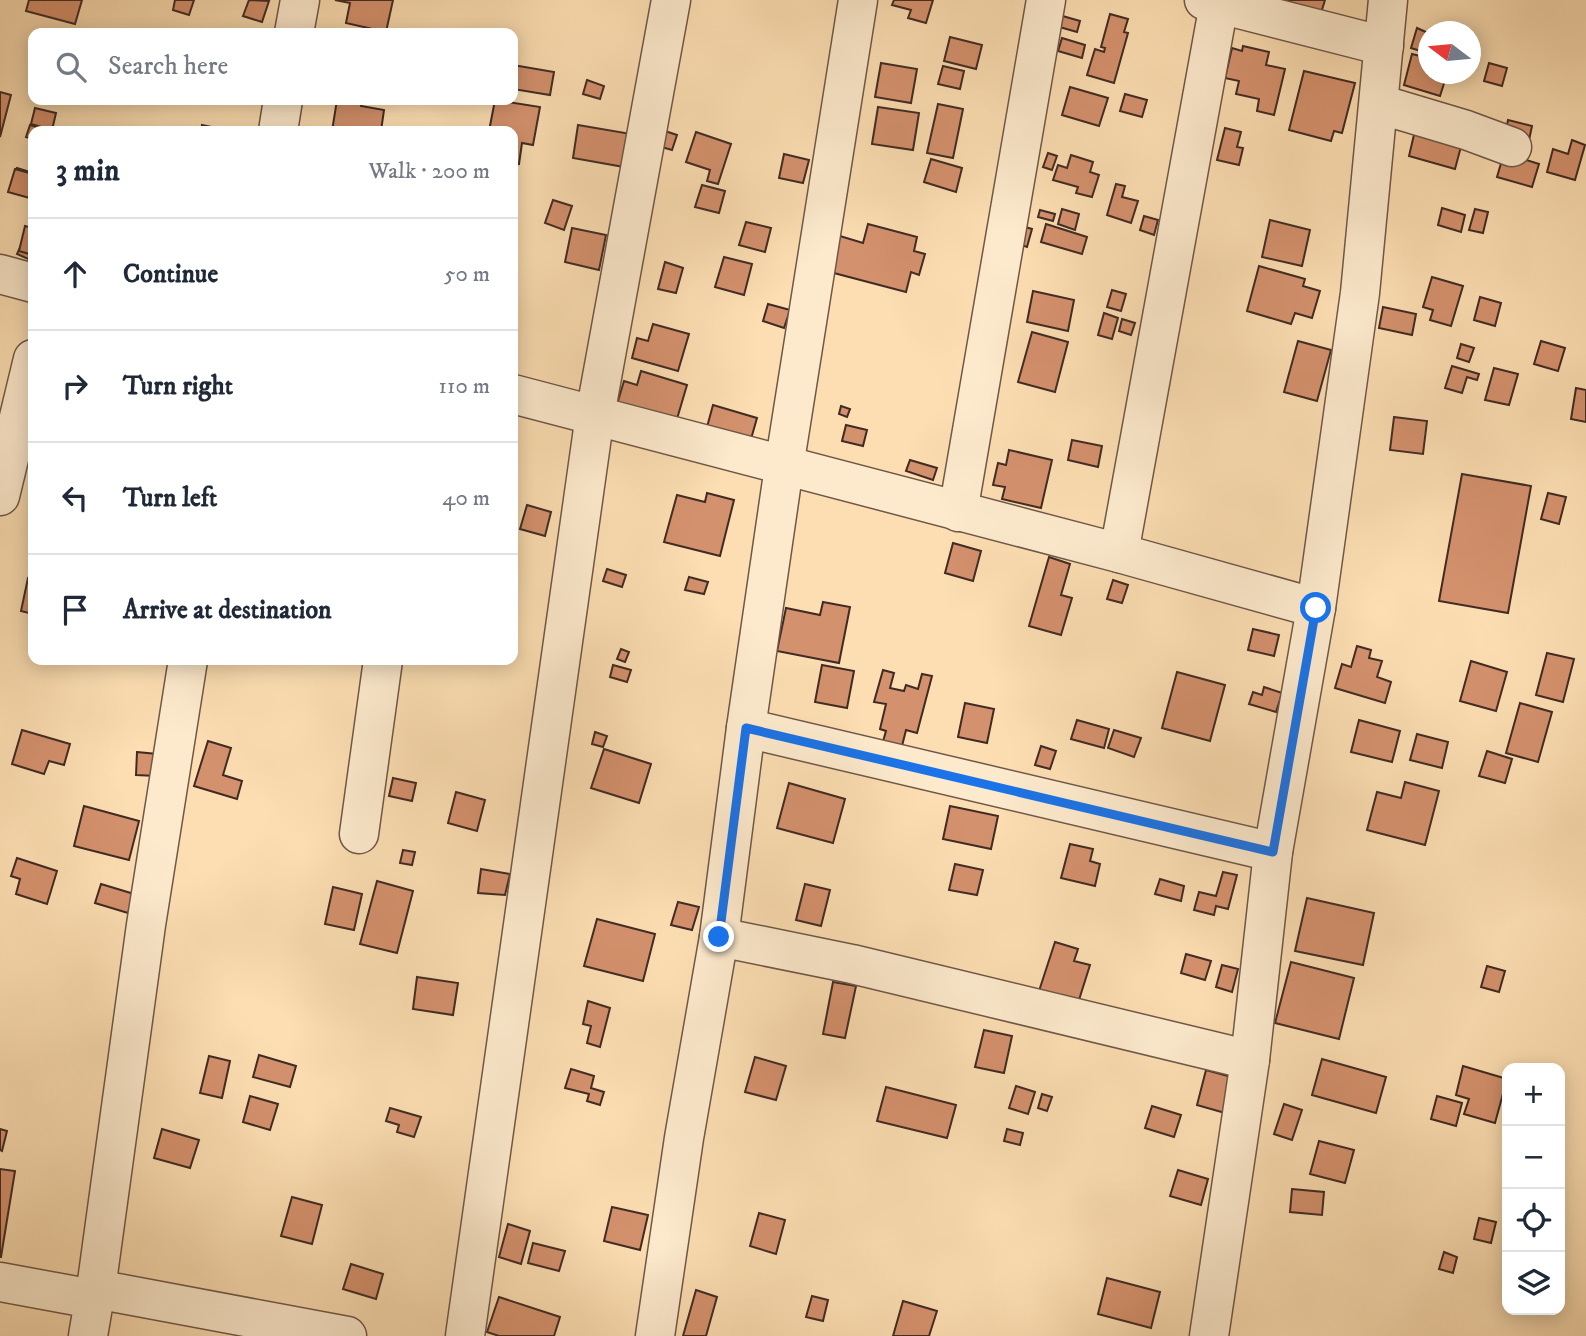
<!DOCTYPE html>
<html lang="en">
<head>
<meta charset="utf-8">
<style>
  :root { --surface:#fff; --page:#f6f6f7; --text:#1f2937; --muted:#747a83; --line:#e0e1e3 }
  body { margin:0; font-family:"IM FELL DW Pica",serif; background:var(--page); color:var(--text) }
  .controls { position:absolute; right:21px; bottom:21px; display:grid; overflow:hidden; border-radius:14px; box-shadow:0 4px 18px #0003 }
  .controls button { width:63px; height:63px; display:grid; place-items:center; padding:0; border:0; border-bottom:2px solid var(--line); background:var(--surface); color:var(--text); font:35px sans-serif }
  .compass { position:absolute; left:1418px; top:21px; width:63px; height:63px; border-radius:50%; background:var(--surface); box-shadow:0 4px 18px #0003; rotate:286deg }
  .stop { position:absolute; width:21px; height:21px; margin:-16px; border:5px solid #1a73e8; border-radius:50%; background:#fff }
  .stop.end { background:#1a73e8; border-color:#fff; box-shadow:0 2px 7px #0008 }
  .list { margin:0; padding:0; list-style:none }
  h2 { display:flex; justify-content:space-between; align-items:center; height:91px; margin:0; padding:0 28px; font-size:30px }
  h2 small { font-size:23px; font-weight:400; color:var(--muted) }
  .list li { display:grid; grid-template-columns:46px 1fr auto; gap:21px; align-items:center; box-sizing:border-box; height:112px; padding:0 28px; border-top:2px solid var(--line) }
  .list b { display:block; font-size:26px; white-space:nowrap }
  .list em { font-size:23px; font-style:normal; color:var(--muted) }
  .icon { flex:none; width:38px; height:38px; fill:none; stroke:currentColor; stroke-width:2; stroke-linecap:round; stroke-linejoin:round }
  .map { position:relative; flex:none; width:1586px; height:1336px; overflow:hidden }
  .search { position:absolute; background:var(--surface); box-shadow:0 4px 18px #0003; left:28px; top:28px; width:490px; height:77px; display:flex; align-items:center; gap:18px; box-sizing:border-box; padding:0 24px; border-radius:14px; color:var(--muted); font-size:26px }
  .panel { position:absolute; background:var(--surface); box-shadow:0 4px 18px #0003; left:28px; top:126px; width:490px; height:539px; border-radius:14px }
  .map>svg:first-child { display:block }
  .building { fill:#d4916d; stroke:#402b24; stroke-width:2 }
  .lines { fill:none; stroke-linecap:round; stroke-linejoin:round }
  .minor-casing { stroke:#6f5848; stroke-width:41 }
  .minor { stroke:#fdeacd; stroke-width:38 }
  .route { stroke:#1a73e8; stroke-width:9 }
</style>
</head>
<body>
<div class="map">
<svg width="1586" height="1336" viewBox="0 0 1586 1336">
  <rect width="100%" height="100%" fill="#fcdeb2"/>
  <filter id="stains"><feTurbulence type="fractalNoise" baseFrequency=".00286" numOctaves="4"/><feColorMatrix values="0 0 0 0 .2 0 0 0 0 .09 0 0 0 0 .02 0 0 0 .5 -.17"/></filter>
  <radialGradient id="worn" r=".72"><stop offset=".6" stop-color="#630" stop-opacity="0"/><stop offset="1" stop-color="#630" stop-opacity=".3"/></radialGradient>
  <g class="building">
    <path d="M29,0H82L75,24L26,11Z"/>
    <path d="M175,0H194L189,15L173,10Z"/>
    <path d="M249,0L269,1L262,22L243,16Z"/>
    <path d="M335,0H393L386,32L346,23L350,3Z"/>
    <path d="M894,0H933L926,23L908,18L911,10L892,5Z"/>
    <path d="M1275,0H1325L1321,13Z"/>
    <path d="M1110,14L1128,19L1124,32L1128,33L1114,83L1087,75L1095,49L1104,52L1105,48L1101,47Z"/>
    <path d="M1059,15L1080,21L1077,32L1056,26Z"/>
    <path d="M1417,28L1428,33L1427,53L1411,48Z"/>
    <path d="M950,37L982,45L976,69L944,61Z"/>
    <path d="M1062,38L1085,45L1082,58L1058,51Z"/>
    <path d="M1243,46L1269,52L1266,65L1285,69L1274,115L1257,111L1259,99L1236,94L1239,81L1225,78L1232,48L1242,51Z"/>
    <path d="M1412,54L1428,58V74H1447L1440,96L1404,85Z"/>
    <path d="M881,63L917,69L911,103L875,97Z"/>
    <path d="M1489,63L1507,68L1502,86L1484,81Z"/>
    <path d="M513,65L554,72L550,95L513,89Z"/>
    <path d="M943,66L964,71L960,89L938,84Z"/>
    <path d="M1304,71L1355,83L1342,133L1334,131L1331,141L1289,130Z"/>
    <path d="M587,80L604,86L600,99L583,94Z"/>
    <path d="M1070,87L1108,98L1099,126L1062,115Z"/>
    <path d="M0,92L11,95L0,137Z"/>
    <path d="M1125,94L1147,100L1142,117L1120,111Z"/>
    <path d="M337,100H362L361,106L384,110L381,131H332Z"/>
    <path d="M495,100L540,107L533,145L522,143L519,164L513,163V131H489Z"/>
    <path d="M938,104L963,109L953,158L927,153Z"/>
    <path d="M878,107L919,113L913,150L872,144Z"/>
    <path d="M35,108L56,113L52,130L31,124Z"/>
    <path d="M1508,120L1532,126L1528,145L1504,139Z"/>
    <path d="M30,125L50,131H33V139L26,137Z"/>
    <path d="M202,125L226,130V131H201Z"/>
    <path d="M578,125L631,134L624,167L573,158Z"/>
    <path d="M1416,126L1463,139L1455,169L1409,156Z"/>
    <path d="M1225,128L1241,132L1237,147L1243,148L1239,165L1217,160Z"/>
    <path d="M662,130L677,135L672,150L658,146Z"/>
    <path d="M696,132L731,144L718,184L707,181L710,170L686,162Z"/>
    <path d="M1572,140L1585,145L1575,180L1547,172L1553,149L1568,154Z"/>
    <path d="M1048,153L1057,156L1052,170L1043,167Z"/>
    <path d="M1504,153L1539,164L1532,187L1497,177Z"/>
    <path d="M784,154L809,160L803,183L779,178Z"/>
    <path d="M1071,155L1093,162L1090,172L1099,175L1092,197L1076,193L1078,187L1053,180L1058,165L1067,168Z"/>
    <path d="M931,159L962,168L956,192L924,182Z"/>
    <path d="M17,168L33,173V197L11,191Z"/>
    <path d="M15,169L33,174V199L8,192Z"/>
    <path d="M1116,184L1125,186L1122,197L1138,201L1131,223L1107,215Z"/>
    <path d="M702,185L725,191L719,213L695,207Z"/>
    <path d="M553,200L572,206L564,230L545,223Z"/>
    <path d="M1442,208L1465,215L1461,232L1438,225Z"/>
    <path d="M1062,209L1079,214L1075,230L1058,224Z"/>
    <path d="M1475,209L1488,212L1483,233L1469,230Z"/>
    <path d="M1040,210L1055,214L1053,221L1038,217Z"/>
    <path d="M1144,216L1158,220L1154,235L1140,230Z"/>
    <path d="M1270,220L1310,230L1302,266L1262,257Z"/>
    <path d="M32,222L33,223V261L17,254Z"/>
    <path d="M746,222L771,228L765,252L739,245Z"/>
    <path d="M868,224L917,237L914,251L925,254L919,275L911,272L906,292L830,272L840,236L863,243Z"/>
    <path d="M1046,224L1087,237L1082,254L1041,242Z"/>
    <path d="M25,226L33,228V255L19,251Z"/>
    <path d="M1022,226L1032,229L1027,247L1016,243Z"/>
    <path d="M572,228L606,235L599,270L565,262Z"/>
    <path d="M724,257L752,264L744,295L715,287Z"/>
    <path d="M665,262L683,268L676,293L658,289Z"/>
    <path d="M1259,266L1305,279L1303,286L1320,291L1312,318L1295,313L1291,324L1247,311Z"/>
    <path d="M1432,277L1463,286L1451,326L1430,320L1433,310L1423,307Z"/>
    <path d="M1112,290L1126,294L1121,311L1107,307Z"/>
    <path d="M1033,291L1074,300L1068,331L1027,322Z"/>
    <path d="M1480,297L1501,303L1495,326L1474,320Z"/>
    <path d="M768,304L790,310L784,328L763,321Z"/>
    <path d="M1383,307L1416,314L1412,335L1379,328Z"/>
    <path d="M1104,313L1118,318L1112,339L1098,335Z"/>
    <path d="M1122,319L1135,323L1131,335L1119,331Z"/>
    <path d="M653,324L689,334L678,371L632,358L637,338L648,341Z"/>
    <path d="M1032,332L1068,342L1055,392L1018,382Z"/>
    <path d="M1298,341L1331,350L1317,401L1284,392Z"/>
    <path d="M1541,341L1565,348L1558,371L1534,364Z"/>
    <path d="M1461,344L1474,348L1469,362L1457,358Z"/>
    <path d="M1452,366L1479,374L1477,380L1467,377L1462,393L1445,388Z"/>
    <path d="M1494,368L1518,374L1509,405L1485,400Z"/>
    <path d="M641,371L687,385L674,429L615,411L624,381L637,385Z"/>
    <path d="M1576,388L1586,390V422L1571,419Z"/>
    <path d="M713,405L757,418L751,439L707,427Z"/>
    <path d="M841,406L850,409L847,417L839,414Z"/>
    <path d="M1394,417L1427,421L1423,454L1390,450Z"/>
    <path d="M846,425L867,430L863,446L842,441Z"/>
    <path d="M1072,440L1102,446L1098,467L1068,460Z"/>
    <path d="M1009,450L1052,460L1041,508L1002,499L1005,487L993,485L998,463L1006,465Z"/>
    <path d="M910,460L937,468L933,480L906,471Z"/>
    <path d="M1462,474L1531,486L1508,613L1439,601Z"/>
    <path d="M707,493L734,500L720,556L664,542L677,495L705,502Z"/>
    <path d="M1548,493L1566,497L1559,524L1541,519Z"/>
    <path d="M527,505L551,512L545,536L520,529Z"/>
    <path d="M953,543L981,551L973,581L945,573Z"/>
    <path d="M1049,557L1070,564L1061,595L1072,598L1061,635L1029,626Z"/>
    <path d="M607,569L626,575L622,587L603,581Z"/>
    <path d="M689,577L708,582L704,594L685,590Z"/>
    <path d="M28,578L33,579V614L21,611Z"/>
    <path d="M1113,580L1128,585L1122,603L1107,599Z"/>
    <path d="M823,602L850,607L839,663L777,651L786,608L820,615Z"/>
    <path d="M1253,629L1279,635L1274,656L1248,650Z"/>
    <path d="M1357,646L1371,650L1369,658L1382,661L1377,677L1391,682L1385,703L1335,688L1342,664L1351,667Z"/>
    <path d="M621,649L629,652L625,662L617,659Z"/>
    <path d="M1547,653L1574,659L1563,702L1536,695Z"/>
    <path d="M1471,661L1507,672L1496,711L1460,701Z"/>
    <path d="M613,665L631,670L627,682L610,677Z"/>
    <path d="M822,665L854,671L847,708L815,702Z"/>
    <path d="M883,670L894,673L890,688L904,691L906,685L918,689L922,674L932,676L917,733L906,730L901,750L882,745L886,731L880,729L886,704L874,702Z"/>
    <path d="M1177,672L1225,685L1210,741L1162,728Z"/>
    <path d="M1264,687L1282,693L1276,712L1249,704L1253,692L1262,695Z"/>
    <path d="M965,703L994,709L987,743L958,737Z"/>
    <path d="M1520,703L1552,712L1538,762L1506,753Z"/>
    <path d="M1077,720L1109,729L1104,748L1071,739Z"/>
    <path d="M1359,720L1400,731L1392,762L1351,752Z"/>
    <path d="M22,730L70,744L64,765L49,761L44,774L12,764Z"/>
    <path d="M1114,730L1141,738L1134,757L1108,748Z"/>
    <path d="M595,732L607,736L603,747L592,744Z"/>
    <path d="M1417,734L1448,742L1442,768L1410,760Z"/>
    <path d="M208,741L231,748L223,775L242,781L237,799L194,786Z"/>
    <path d="M1041,746L1056,751L1050,769L1035,765Z"/>
    <path d="M604,749L651,764L639,803L591,788Z"/>
    <path d="M1487,751L1512,759L1505,783L1479,776Z"/>
    <path d="M137,752L157,754L156,776L136,775Z"/>
    <path d="M393,778L416,783L412,801L389,796Z"/>
    <path d="M1405,782L1439,791L1425,845L1367,830L1377,792L1401,798Z"/>
    <path d="M789,783L845,799L833,843L777,828Z"/>
    <path d="M456,792L485,800L477,831L448,823Z"/>
    <path d="M84,806L139,821L129,860L74,846Z"/>
    <path d="M950,806L998,816L991,849L943,839Z"/>
    <path d="M1070,844L1093,849L1090,861L1100,864L1095,886L1061,878Z"/>
    <path d="M403,850L415,852L412,865L400,863Z"/>
    <path d="M17,858L57,871L47,904L16,894L20,879L11,876Z"/>
    <path d="M955,864L983,870L977,895L949,890Z"/>
    <path d="M481,869L510,874L505,895L478,893Z"/>
    <path d="M1223,872L1237,875L1228,909L1216,906L1214,915L1194,910L1199,892L1216,896Z"/>
    <path d="M1160,879L1184,886L1181,901L1155,894Z"/>
    <path d="M377,881L413,891L397,953L360,944Z"/>
    <path d="M101,884L134,894L128,913L95,903Z"/>
    <path d="M805,884L830,890L821,926L796,920Z"/>
    <path d="M333,887L362,894L354,930L325,924Z"/>
    <path d="M1307,898L1374,913L1363,965L1295,951Z"/>
    <path d="M678,902L699,907L692,930L671,925Z"/>
    <path d="M597,919L655,934L643,981L584,966Z"/>
    <path d="M1055,942L1078,949L1074,961L1090,965L1078,1003L1039,991Z"/>
    <path d="M1186,954L1211,961L1205,980L1181,973Z"/>
    <path d="M1291,962L1354,978L1339,1039L1275,1023Z"/>
    <path d="M1222,965L1238,969L1232,992L1216,987Z"/>
    <path d="M1487,966L1505,971L1499,992L1481,987Z"/>
    <path d="M417,977L458,983L453,1015L413,1009Z"/>
    <path d="M833,982L856,986L845,1038L823,1034Z"/>
    <path d="M588,1001L610,1008L600,1047L587,1043L591,1026L583,1024Z"/>
    <path d="M984,1030L1012,1036L1004,1073L975,1067Z"/>
    <path d="M259,1055L296,1066L290,1087L253,1077Z"/>
    <path d="M209,1056L230,1061L222,1098L200,1093Z"/>
    <path d="M755,1057L786,1066L776,1100L745,1092Z"/>
    <path d="M1322,1059L1386,1077L1376,1113L1312,1095Z"/>
    <path d="M1463,1066L1507,1079L1495,1123L1464,1114L1469,1099L1456,1095Z"/>
    <path d="M571,1069L594,1076L591,1088L604,1092L600,1105L587,1101L589,1094L565,1088Z"/>
    <path d="M1206,1070L1235,1078L1225,1113L1197,1105Z"/>
    <path d="M1016,1086L1035,1092L1028,1114L1009,1108Z"/>
    <path d="M886,1087L956,1105L947,1138L877,1121Z"/>
    <path d="M1042,1094L1052,1097L1047,1111L1038,1108Z"/>
    <path d="M250,1096L278,1104L270,1130L243,1122Z"/>
    <path d="M1437,1096L1462,1103L1456,1126L1431,1119Z"/>
    <path d="M1284,1104L1302,1110L1292,1140L1274,1134Z"/>
    <path d="M1152,1106L1181,1115L1174,1137L1145,1128Z"/>
    <path d="M390,1108L421,1117L414,1137L397,1132L399,1125L386,1121Z"/>
    <path d="M0,1129L7,1131L2,1151L0,1150Z"/>
    <path d="M162,1129L199,1140L190,1168L154,1158Z"/>
    <path d="M1007,1129L1023,1133L1020,1145L1004,1141Z"/>
    <path d="M1319,1141L1354,1150L1345,1183L1310,1174Z"/>
    <path d="M0,1169L15,1171L1,1257H0Z"/>
    <path d="M1178,1170L1208,1179L1201,1205L1170,1196Z"/>
    <path d="M1292,1189L1324,1192L1322,1215L1290,1212Z"/>
    <path d="M292,1197L322,1205L312,1244L281,1236Z"/>
    <path d="M612,1207L648,1215L640,1250L604,1241Z"/>
    <path d="M759,1213L785,1220L776,1254L750,1246Z"/>
    <path d="M1479,1218L1496,1222L1491,1243L1474,1239Z"/>
    <path d="M508,1224L530,1231L521,1264L499,1257Z"/>
    <path d="M533,1243L565,1251L559,1271L528,1263Z"/>
    <path d="M1444,1252L1457,1257L1453,1273L1439,1269Z"/>
    <path d="M351,1264L383,1274L376,1299L343,1289Z"/>
    <path d="M1107,1278L1160,1292L1151,1328L1098,1314Z"/>
    <path d="M696,1290L717,1297L706,1336H683Z"/>
    <path d="M812,1296L828,1300L823,1321L806,1317Z"/>
    <path d="M499,1297L560,1317L554,1336H499L487,1332Z"/>
    <path d="M903,1301L937,1311L929,1336H893Z"/>
  </g>
  <g class="lines">
    <defs>
      <g id="minor">
        <path d="M1204,0L1384,46"/>
        <path d="M294,33L300,0"/>
        <path d="M1379,104L1466,130L1512,147"/>
        <path d="M278,131L283,100"/>
        <path d="M0,274L33,283"/>
        <path d="M513,394L1119,553L1316,608"/>
        <path d="M0,496L33,359"/>
        <path d="M958,512L1046,0"/>
        <path d="M1119,553L1219,4"/>
        <path d="M746,728L1273,852"/>
        <path d="M359,834L383,660"/>
        <path d="M719,937L852,964L1250,1060"/>
        <path d="M0,1282L93,1299"/>
        <path d="M96,1289L347,1336"/>
        <path d="M88,1336L96,1289L146,925L188,660"/>
        <path d="M465,1336L595,415L671,0"/>
        <path d="M655,1336L684,1138L719,937L746,728L784,467L858,0"/>
        <path d="M1209,1336L1250,1060L1273,852L1316,608L1360,293L1388,0"/>
      </g>
    </defs>
    <use href="#minor" class="minor-casing"/>
    <use href="#minor" class="minor"/>
  </g>
  <g class="lines">
    <path class="route" d="M719,937L746,728L1273,852L1316,608"/>
  </g>
  <rect width="100%" height="100%" filter="url(#stains)"/>
  <rect width="100%" height="100%" fill="url(#worn)"/>
</svg>
<div class="controls">
<button>+</button>
<button>−</button>
<button><svg class="icon" aria-label="locate" viewBox="0 0 24 24"><circle cx="12" cy="12" r="6"/><path d="M12 2v4M12 18v4M2 12h4M18 12h4"/></svg></button>
<button><svg class="icon" aria-label="layers" viewBox="0 0 24 24"><path d="M12 4l9 5-9 5-9-5zM3 14l9 5 9-5"/></svg></button>
</div>
<svg class="compass" viewBox="-18 -18 36 36"><path d="M0-13l5 13h-10z" fill="#e53935"/><path d="M0 13l5-13h-10z" fill="#747a83"/></svg>
<div class="stop" style="left:1316px;top:608px"></div>
<div class="stop end" style="left:719px;top:937px"></div>
<div class="search"><svg class="icon" aria-label="search" viewBox="0 0 24 24"><circle cx="10" cy="10" r="6"/><path d="M15 15l6 6"/></svg>Search here</div>
<section class="panel">
<h2>3 min<small>Walk · 200 m</small></h2>
<ul class="list">
<li><svg class="icon" aria-label="ahead" viewBox="0 0 24 24"><path d="M12 20V5M6 11l6-6 6 6"/></svg><div><b>Continue</b></div><em>50 m</em></li>
<li><svg class="icon" aria-label="right" viewBox="0 0 24 24"><path d="M7 20v-9h11M14 6l5 5-5 5"/></svg><div><b>Turn right</b></div><em>110 m</em></li>
<li><svg class="icon" aria-label="left" viewBox="0 0 24 24"><path d="M17 20v-9H6M10 6l-5 5 5 5"/></svg><div><b>Turn left</b></div><em>40 m</em></li>
<li><svg class="icon" aria-label="arrive" viewBox="0 0 24 24"><path d="M6 21V4h12l-3 4 3 4H6"/></svg><div><b>Arrive at destination</b></div></li>
</ul>
</section>
</div>
</body>
</html>
